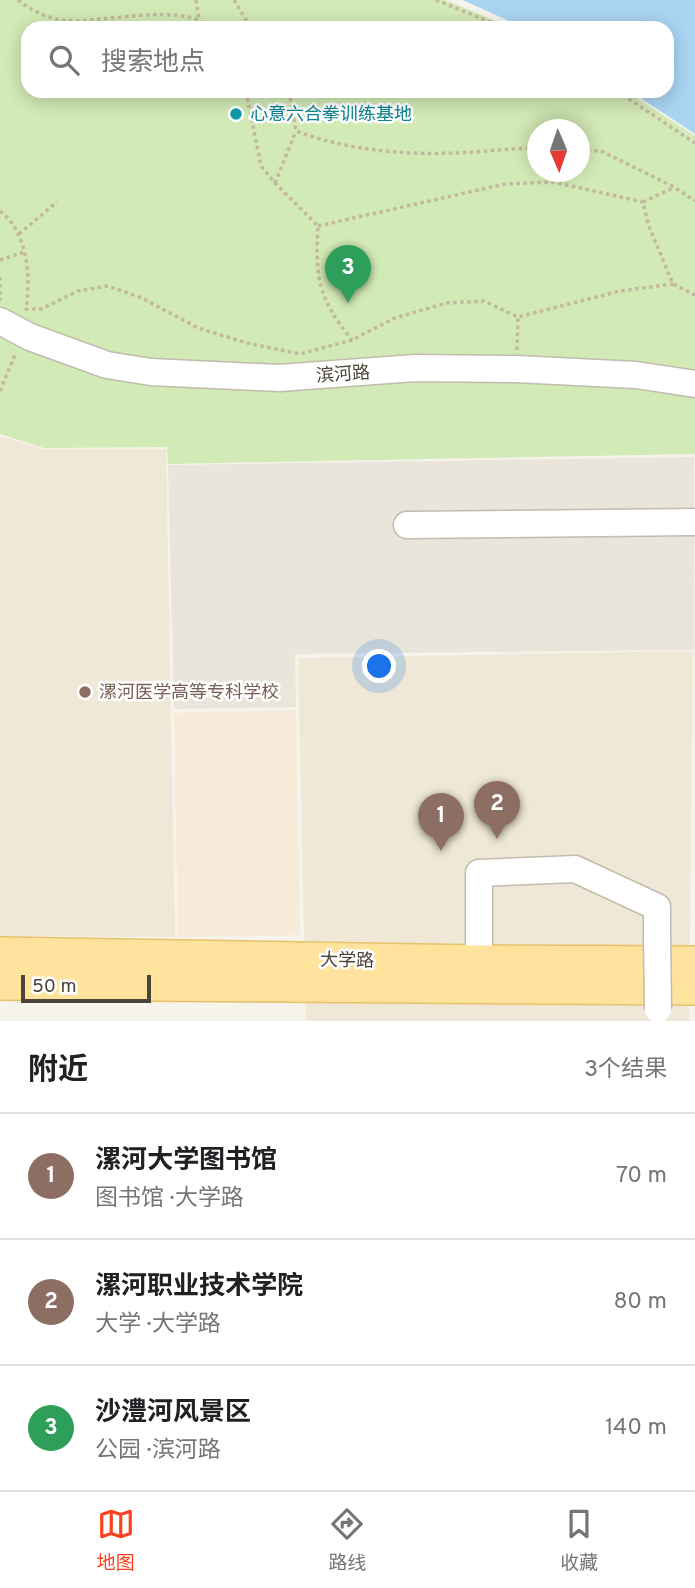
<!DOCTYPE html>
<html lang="zh">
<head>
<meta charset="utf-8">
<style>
  :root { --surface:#fff; --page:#f2f2f2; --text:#202124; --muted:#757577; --line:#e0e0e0; --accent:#fc3f1d }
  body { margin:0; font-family:Overpass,"Noto Sans SC",sans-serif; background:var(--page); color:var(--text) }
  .compass { position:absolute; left:527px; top:119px; width:63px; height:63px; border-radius:50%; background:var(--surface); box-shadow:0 4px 18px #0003; rotate:178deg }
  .scale { position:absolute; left:21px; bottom:18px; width:130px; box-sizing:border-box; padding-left:7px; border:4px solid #4b4439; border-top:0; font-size:19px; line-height:24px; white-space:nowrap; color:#4b4439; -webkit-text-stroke:5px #fff; paint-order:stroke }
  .you { position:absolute; left:380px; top:667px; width:24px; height:24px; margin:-18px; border:5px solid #fff; border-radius:50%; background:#1a73e8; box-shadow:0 0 0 10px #1a73e833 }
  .badge { display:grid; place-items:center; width:46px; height:46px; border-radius:50%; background:var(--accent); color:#fff; font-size:23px; font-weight:700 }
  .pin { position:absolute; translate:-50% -58px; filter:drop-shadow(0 2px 4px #0008) }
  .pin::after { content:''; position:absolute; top:37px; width:24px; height:21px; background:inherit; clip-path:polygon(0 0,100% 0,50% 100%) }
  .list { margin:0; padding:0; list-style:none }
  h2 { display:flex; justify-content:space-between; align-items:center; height:91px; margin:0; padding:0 28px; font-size:30px }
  h2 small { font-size:23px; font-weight:400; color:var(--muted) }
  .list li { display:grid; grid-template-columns:46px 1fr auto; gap:21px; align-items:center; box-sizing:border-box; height:126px; padding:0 28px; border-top:2px solid var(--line) }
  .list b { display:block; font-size:26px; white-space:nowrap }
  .list p { margin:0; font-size:23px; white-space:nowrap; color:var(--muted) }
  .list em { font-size:23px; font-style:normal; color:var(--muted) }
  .icon { flex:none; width:38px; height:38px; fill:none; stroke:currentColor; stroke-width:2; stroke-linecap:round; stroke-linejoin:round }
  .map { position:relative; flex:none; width:695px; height:1021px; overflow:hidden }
  .search { position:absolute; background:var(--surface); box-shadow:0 4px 18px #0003; left:21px; right:21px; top:21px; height:77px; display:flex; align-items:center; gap:18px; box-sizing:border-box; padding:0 24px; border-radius:21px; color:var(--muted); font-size:26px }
  .sheet { height:469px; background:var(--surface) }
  nav { display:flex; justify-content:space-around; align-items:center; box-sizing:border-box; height:98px; border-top:2px solid var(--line); background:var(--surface); font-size:19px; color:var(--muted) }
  nav a { display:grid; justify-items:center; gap:4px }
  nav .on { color:var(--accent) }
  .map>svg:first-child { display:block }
  .residential { fill:#eae5da }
  .commercial { fill:#f7ead8 }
  .education { fill:#efe8d6 }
  .green { fill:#d2eab5; fill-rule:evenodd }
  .water { fill:#a9d4f2 }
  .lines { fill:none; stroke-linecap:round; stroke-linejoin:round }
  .minor-casing { stroke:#c2bbae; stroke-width:29 }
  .major-casing { stroke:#e6c16a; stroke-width:36 }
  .path { stroke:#c4b79f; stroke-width:3.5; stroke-dasharray:3.5 3.5; stroke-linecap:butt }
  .minor { stroke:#fff; stroke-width:26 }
  .major { stroke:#ffe39c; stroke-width:33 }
  .minor-bridge-casing { stroke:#c2bbae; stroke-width:29; stroke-linecap:butt }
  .minor-bridge { stroke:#fff; stroke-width:26 }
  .culture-dot { fill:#0f9aa8; stroke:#fff; stroke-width:2.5 }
  .education-dot { fill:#8d6e63; stroke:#fff; stroke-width:2.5 }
  .labels { text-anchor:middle; stroke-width:5; stroke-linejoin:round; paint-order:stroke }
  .culture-label { font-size:18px; fill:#0d838f; stroke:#fff; text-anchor:start }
  .street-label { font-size:18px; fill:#4b4439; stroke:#fff }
  .education-label { font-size:18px; fill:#785e54; stroke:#fff; text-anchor:start }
</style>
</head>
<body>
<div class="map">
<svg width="695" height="1021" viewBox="0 0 695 1021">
  <rect width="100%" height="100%" fill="#f6f3ec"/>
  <path class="residential" d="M694,457L695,940L694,650L295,654L296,707L174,709L168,465Z"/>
  <path class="commercial" d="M296,710L300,935L178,937L174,713Z"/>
  <g class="education">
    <path d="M0,436L44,449H166L175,937L0,936Z"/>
    <path d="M693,651L689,1021H306L298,658Z"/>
  </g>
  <path class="green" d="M0,0H445L513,28H28V91H626L695,136V454L168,464L167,447L44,448L0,434ZM538,130H580V172H538Z"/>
  <path class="water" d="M463,0H695V134L630,91H667V28H524Z"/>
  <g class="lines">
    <defs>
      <g id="minor">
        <path d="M0,321L30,337L107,365L151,372L279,378L415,368L516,369L636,375L695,384"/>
        <path d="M407,525L695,522"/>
        <path d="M479,962V873L575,869L657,907V935"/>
      </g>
      <g id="major">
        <path d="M0,954L479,962L695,963"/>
        <path d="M0,983L695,988"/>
      </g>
    </defs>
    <use href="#minor" class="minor-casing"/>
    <use href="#major" class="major-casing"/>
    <g class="path">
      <path d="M18,0C31,10 44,17 62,20C101,25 181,0 211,28"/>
      <path d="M196,0L199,19"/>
      <path d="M234,0L251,28"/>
      <path d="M436,0L505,28"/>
      <path d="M246,91L261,166L275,183L318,226C315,278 318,298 352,340"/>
      <path d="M289,91L296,131C347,150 401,155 456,153C483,152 510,148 538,148"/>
      <path d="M617,91L695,143"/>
      <path d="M580,150L601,151L674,187L695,201"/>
      <path d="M275,183L296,131"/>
      <path d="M643,202L673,188"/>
      <path d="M0,211C28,233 31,276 26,309H41L78,291L108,286L142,298L198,328L247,343L300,354L352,340L395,318L446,303L484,301L518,317L620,291L673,284"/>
      <path d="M318,226L505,184L554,182L643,202L648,224L673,284L695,295"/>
      <path d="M19,234L57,202"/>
      <path d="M0,260L24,252"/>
      <path d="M0,277V301"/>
      <path d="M517,350L518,317"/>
      <path d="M0,391L16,352"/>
    </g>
    <use href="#minor" class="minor"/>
    <use href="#major" class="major"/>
    <defs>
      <path id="minor-bridge" d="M657,935L658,1009"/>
    </defs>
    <use href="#minor-bridge" class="minor-bridge-casing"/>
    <use href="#minor-bridge" class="minor-bridge"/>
  </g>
  <circle class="culture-dot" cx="236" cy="114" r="7"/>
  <circle class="education-dot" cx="85" cy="692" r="7"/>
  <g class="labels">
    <g class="culture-label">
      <text x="250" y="120">心意六合拳训练基地</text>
    </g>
    <g class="street-label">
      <text transform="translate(343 374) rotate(-4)" y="6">滨河路</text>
      <text transform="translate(347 960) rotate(1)" y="6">大学路</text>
    </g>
    <g class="education-label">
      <text x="99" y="698">漯河医学高等专科学校</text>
    </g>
  </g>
</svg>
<svg class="compass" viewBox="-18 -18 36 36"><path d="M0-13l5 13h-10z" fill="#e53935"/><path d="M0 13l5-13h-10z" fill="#757577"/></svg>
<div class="scale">50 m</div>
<div class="you"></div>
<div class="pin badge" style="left:441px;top:851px;background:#8d6e63">1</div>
<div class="pin badge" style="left:497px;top:839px;background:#8d6e63">2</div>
<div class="pin badge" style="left:348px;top:303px;background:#2e9e5b">3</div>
<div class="search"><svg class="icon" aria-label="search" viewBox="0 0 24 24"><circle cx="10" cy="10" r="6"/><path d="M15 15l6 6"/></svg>搜索地点</div>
</div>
<section class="sheet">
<h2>附近<small>3个结果</small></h2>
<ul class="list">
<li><span class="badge" style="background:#8d6e63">1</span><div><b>漯河大学图书馆</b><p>图书馆 · 大学路</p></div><em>70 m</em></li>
<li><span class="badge" style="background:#8d6e63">2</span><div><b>漯河职业技术学院</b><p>大学 · 大学路</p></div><em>80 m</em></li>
<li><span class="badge" style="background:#2e9e5b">3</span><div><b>沙澧河风景区</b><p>公园 · 滨河路</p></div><em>140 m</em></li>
</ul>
</section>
<nav>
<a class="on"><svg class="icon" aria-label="map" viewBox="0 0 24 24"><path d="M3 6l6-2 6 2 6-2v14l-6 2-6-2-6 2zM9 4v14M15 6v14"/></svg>地图</a>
<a><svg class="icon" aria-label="directions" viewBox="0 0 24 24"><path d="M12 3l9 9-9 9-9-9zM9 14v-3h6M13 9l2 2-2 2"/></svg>路线</a>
<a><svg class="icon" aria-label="saved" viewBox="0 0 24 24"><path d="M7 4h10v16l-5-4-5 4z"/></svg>收藏</a>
</nav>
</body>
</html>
